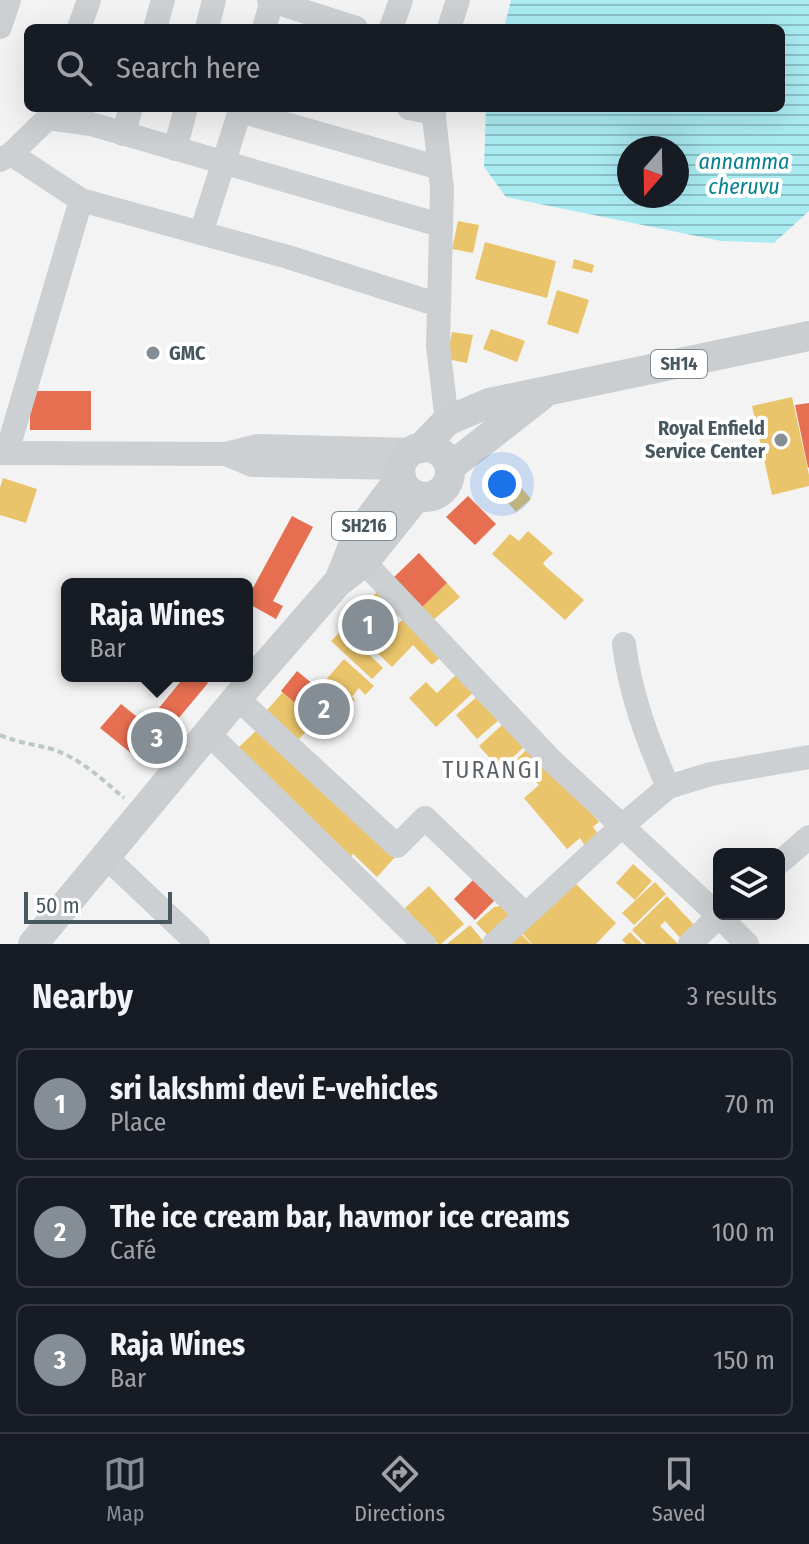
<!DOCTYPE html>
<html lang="en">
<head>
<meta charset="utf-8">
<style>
  :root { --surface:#171b24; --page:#20242c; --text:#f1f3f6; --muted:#9ea1a6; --line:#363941; --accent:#848e94 }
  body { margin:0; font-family:"Fira Sans Condensed",sans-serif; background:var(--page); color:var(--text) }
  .controls { position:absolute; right:24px; bottom:24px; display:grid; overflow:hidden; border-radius:12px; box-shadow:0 8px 32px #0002 }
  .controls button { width:72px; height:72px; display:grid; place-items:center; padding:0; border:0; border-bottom:2px solid var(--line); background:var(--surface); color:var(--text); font:40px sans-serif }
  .compass { position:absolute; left:617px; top:136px; width:72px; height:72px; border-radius:50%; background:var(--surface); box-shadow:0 8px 32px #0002; rotate:200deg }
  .scale { position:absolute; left:24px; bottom:20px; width:148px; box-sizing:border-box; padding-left:8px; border:4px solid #485861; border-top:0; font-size:22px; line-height:28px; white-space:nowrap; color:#485861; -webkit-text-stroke:6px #fff; paint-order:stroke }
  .you { position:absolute; left:502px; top:484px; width:28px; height:28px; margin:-20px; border:6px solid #fff; border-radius:50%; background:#1a73e8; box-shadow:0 0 0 12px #1a73e833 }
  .badge { display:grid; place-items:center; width:52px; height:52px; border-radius:50%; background:var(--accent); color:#fff; font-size:26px; font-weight:700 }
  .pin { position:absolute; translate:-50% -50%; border:4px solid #fff; box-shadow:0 2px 8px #0006 }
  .popup { position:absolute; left:61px; top:578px; width:192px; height:104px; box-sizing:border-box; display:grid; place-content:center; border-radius:12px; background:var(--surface); filter:drop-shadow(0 2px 6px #0005); font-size:26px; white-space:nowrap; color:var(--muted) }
  .popup b { font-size:30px; color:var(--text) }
  .popup::after { content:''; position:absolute; left:50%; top:100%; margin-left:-16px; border:16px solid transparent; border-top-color:var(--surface) }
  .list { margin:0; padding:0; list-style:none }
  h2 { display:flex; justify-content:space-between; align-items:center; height:104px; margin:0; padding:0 32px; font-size:34px }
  h2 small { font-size:26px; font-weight:400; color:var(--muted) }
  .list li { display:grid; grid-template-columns:52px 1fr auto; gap:24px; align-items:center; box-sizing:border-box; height:112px; margin:0 16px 16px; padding:0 16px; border:2px solid var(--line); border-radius:12px }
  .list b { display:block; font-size:30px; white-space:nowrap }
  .list p { margin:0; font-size:26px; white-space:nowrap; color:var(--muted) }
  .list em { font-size:26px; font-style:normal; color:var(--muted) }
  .icon { flex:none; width:44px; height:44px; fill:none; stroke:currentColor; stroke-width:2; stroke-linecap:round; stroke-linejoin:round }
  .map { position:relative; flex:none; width:809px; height:944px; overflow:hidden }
  .search { position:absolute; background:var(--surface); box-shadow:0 8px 32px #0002; left:24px; right:24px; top:24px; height:88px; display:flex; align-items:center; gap:20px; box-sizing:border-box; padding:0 28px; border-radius:12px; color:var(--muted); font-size:30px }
  .sheet { height:488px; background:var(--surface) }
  nav { display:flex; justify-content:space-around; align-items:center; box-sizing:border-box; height:112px; border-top:2px solid var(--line); background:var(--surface); font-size:22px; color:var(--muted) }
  nav a { display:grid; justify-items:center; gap:4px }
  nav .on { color:var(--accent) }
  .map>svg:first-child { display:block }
  .water { fill:url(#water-rules); fill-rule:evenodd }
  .homes { fill:#e9c46a }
  .shops { fill:#e76f51 }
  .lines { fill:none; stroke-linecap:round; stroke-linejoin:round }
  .path { stroke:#bbc8c3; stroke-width:4; stroke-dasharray:6 4; stroke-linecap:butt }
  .minor { stroke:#cdd0d2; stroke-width:24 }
  .major { stroke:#caced0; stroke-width:30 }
  .poi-dot { fill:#848e94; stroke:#fff; stroke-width:3 }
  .labels { text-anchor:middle; stroke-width:8; stroke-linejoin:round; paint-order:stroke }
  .shield { fill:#fff; stroke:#7f8a90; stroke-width:2 }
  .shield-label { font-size:18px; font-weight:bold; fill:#485861 }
  .poi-label { font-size:20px; font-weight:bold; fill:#485861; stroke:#fff; text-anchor:start }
  .water-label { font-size:22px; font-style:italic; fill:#068290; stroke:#fff }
  .quarter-label { font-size:24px; letter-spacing:2px; fill:#5e6368; stroke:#fff }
</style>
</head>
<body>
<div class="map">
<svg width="809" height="944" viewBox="0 0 809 944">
  <defs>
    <pattern id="water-rules" width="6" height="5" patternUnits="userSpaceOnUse" patternTransform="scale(2)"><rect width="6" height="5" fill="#aaebf2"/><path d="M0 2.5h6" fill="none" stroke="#8cc1c7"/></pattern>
  </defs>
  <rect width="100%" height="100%" fill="#f4f3f3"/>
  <path class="water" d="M511,0H809V211L774,243L721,241L506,197L484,167L486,108H781V28H504ZM629,148H677V196H629Z"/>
  <g class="homes">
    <path d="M458,221L479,225L473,253L452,249Z"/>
    <path d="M485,242L556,261L547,298L475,279Z"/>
    <path d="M574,259L594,265L592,273L572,268Z"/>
    <path d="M557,290L589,300L578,334L547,324Z"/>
    <path d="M491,329L525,341L517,362L483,349Z"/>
    <path d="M452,332L473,335L467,363L447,359Z"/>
    <path d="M792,397L809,475V486L772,495L752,406Z"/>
    <path d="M505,469L531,499L516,512L490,482Z"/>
    <path d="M3,478L37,489L26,523L0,515V488Z"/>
    <path d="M528,531L553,553L543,563L546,567L584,600L565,620L492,554L510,534L519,541Z"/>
    <path d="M447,583L460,597L432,621L420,609Z"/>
    <path d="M380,588L403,608L390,623L367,603Z"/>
    <path d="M408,614L446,652L432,665L413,645L392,667L371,647L393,624L395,627Z"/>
    <path d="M343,629L383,668L372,679L331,641Z"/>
    <path d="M344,659L374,686L365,695L359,688L352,697L355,700L345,711L318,689Z"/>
    <path d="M460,671L477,689L436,727L409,698L426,682L437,693Z"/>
    <path d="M283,692L315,721L292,747L260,718Z"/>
    <path d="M479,695L500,719L477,739L456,715Z"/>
    <path d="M263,724L397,855L377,877L353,854L348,859L238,748Z"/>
    <path d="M503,724L525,746L500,769L479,746Z"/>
    <path d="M526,750L555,771L599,822L593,827L599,835L585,846L580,838L567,849L524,798L539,785L523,768L519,772L511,765Z"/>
    <path d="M633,864L652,881L635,900L616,883Z"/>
    <path d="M574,882L616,923L596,944H532L522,933Z"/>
    <path d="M655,882L666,894L634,925L622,913Z"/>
    <path d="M429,886L464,924L441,944H438L405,908Z"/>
    <path d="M667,896L697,928L683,941L665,921L660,926L678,944H646L632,930Z"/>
    <path d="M501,906L509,915L490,938L476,923L494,907Z"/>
    <path d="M470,925L484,942L483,944H447Z"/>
    <path d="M630,932L642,944H626L622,940Z"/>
    <path d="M521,934L531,944H510Z"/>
  </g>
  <g class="shops">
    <rect x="30" y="391" width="61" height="39"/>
    <path d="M809,403V467L808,468L795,405Z"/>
    <path d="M468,496L496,524L475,545L446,517Z"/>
    <path d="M292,516L313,527L273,601L283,606L276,619L247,603V599Z"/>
    <path d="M419,553L447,583L420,609L392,579Z"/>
    <path d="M367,603L390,623L368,647L346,628Z"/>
    <path d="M297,671L348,713L331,733L281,691Z"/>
    <path d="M185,676H199L208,683L142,762L100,728L121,704L146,724Z"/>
    <path d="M477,876L498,897L475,920L454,899Z"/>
  </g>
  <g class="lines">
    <path class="path" d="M0,735C21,744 36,744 55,750C82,760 103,780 124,798"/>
    <g class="minor">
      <path d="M269,0L356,28"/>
      <path d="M0,27L9,0"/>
      <path d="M79,28L89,0"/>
      <path d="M155,28L163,0"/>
      <path d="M207,28L214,0"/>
      <path d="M264,28L272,1"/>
      <path d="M391,28L401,0"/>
      <path d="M449,28L458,0"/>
      <path d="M51,108L48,118L91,124L440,225"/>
      <path d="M409,108L434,113"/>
      <path d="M433,108L442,188L438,346L447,421"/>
      <path d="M123,134L131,108"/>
      <path d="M175,149L186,108"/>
      <path d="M11,154L81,200L288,257L439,305"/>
      <path d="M0,160L11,154L48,118"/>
      <path d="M201,233L240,111L440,168"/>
      <path d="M7,452L81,200"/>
      <path d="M0,453L226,454L258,446L414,450"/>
      <path d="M226,454L252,465L401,468"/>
      <path d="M364,562L551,760L622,826L494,944"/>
      <path d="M624,644C630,694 648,741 668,787"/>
      <path d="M237,698L397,846L425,818L525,914"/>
      <path d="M208,733L424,944"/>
      <path d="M105,856L198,944"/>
      <path d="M779,863L809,837"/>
      <path d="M722,914L719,916L747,944"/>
      <path d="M690,944L719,916L622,826L668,787L711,774L809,757"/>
    </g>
    <g class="major">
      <circle cx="425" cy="472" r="25"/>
      <path d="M421,448L447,421L489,403L809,336"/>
      <path d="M450,467L541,396"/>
      <path d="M341,576L357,536L401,477"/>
      <path d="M33,944L237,698L338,582L364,562L417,496"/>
    </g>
  </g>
  <g class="poi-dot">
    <circle cx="153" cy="353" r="8"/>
    <circle cx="781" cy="440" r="8"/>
  </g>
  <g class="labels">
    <g class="shield">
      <rect x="651" y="350" width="56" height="28" rx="6"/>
      <rect x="332" y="512" width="64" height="28" rx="6"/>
    </g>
    <g class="shield-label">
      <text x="679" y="370">SH14</text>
      <text x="364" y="532">SH216</text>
    </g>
    <g class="poi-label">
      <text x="169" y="360">GMC</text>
      <text x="765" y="435" text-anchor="end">Royal Enfield<tspan x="765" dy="23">Service Center</tspan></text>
    </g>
    <g class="water-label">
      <text x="744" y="169">annamma<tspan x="744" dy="25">cheruvu</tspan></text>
    </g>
    <g class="quarter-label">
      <text x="492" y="778">TURANGI</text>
    </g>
  </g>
</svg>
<div class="controls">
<button><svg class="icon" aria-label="layers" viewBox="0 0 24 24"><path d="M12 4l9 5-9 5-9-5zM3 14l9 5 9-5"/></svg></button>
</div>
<svg class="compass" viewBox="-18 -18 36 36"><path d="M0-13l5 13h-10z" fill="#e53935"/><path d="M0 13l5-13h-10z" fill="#9ea1a6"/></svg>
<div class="scale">50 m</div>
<div class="you"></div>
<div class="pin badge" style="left:368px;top:625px">1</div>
<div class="pin badge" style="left:324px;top:709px">2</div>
<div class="pin badge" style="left:157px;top:738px">3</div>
<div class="popup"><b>Raja Wines</b>Bar</div>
<div class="search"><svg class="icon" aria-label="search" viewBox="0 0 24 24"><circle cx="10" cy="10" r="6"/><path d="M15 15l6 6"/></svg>Search here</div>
</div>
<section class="sheet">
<h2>Nearby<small>3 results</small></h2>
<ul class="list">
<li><span class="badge">1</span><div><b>sri lakshmi devi E-vehicles</b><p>Place</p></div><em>70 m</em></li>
<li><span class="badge">2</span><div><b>The ice cream bar, havmor ice creams</b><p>Café</p></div><em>100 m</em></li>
<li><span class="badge">3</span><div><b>Raja Wines</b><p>Bar</p></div><em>150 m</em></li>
</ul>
</section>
<nav>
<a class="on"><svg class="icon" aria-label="map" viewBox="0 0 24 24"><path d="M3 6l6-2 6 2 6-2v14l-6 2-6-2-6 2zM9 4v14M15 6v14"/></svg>Map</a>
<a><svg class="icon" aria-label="directions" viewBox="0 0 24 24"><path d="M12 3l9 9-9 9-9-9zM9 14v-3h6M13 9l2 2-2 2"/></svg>Directions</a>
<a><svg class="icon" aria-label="saved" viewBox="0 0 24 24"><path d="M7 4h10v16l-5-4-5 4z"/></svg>Saved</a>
</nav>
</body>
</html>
